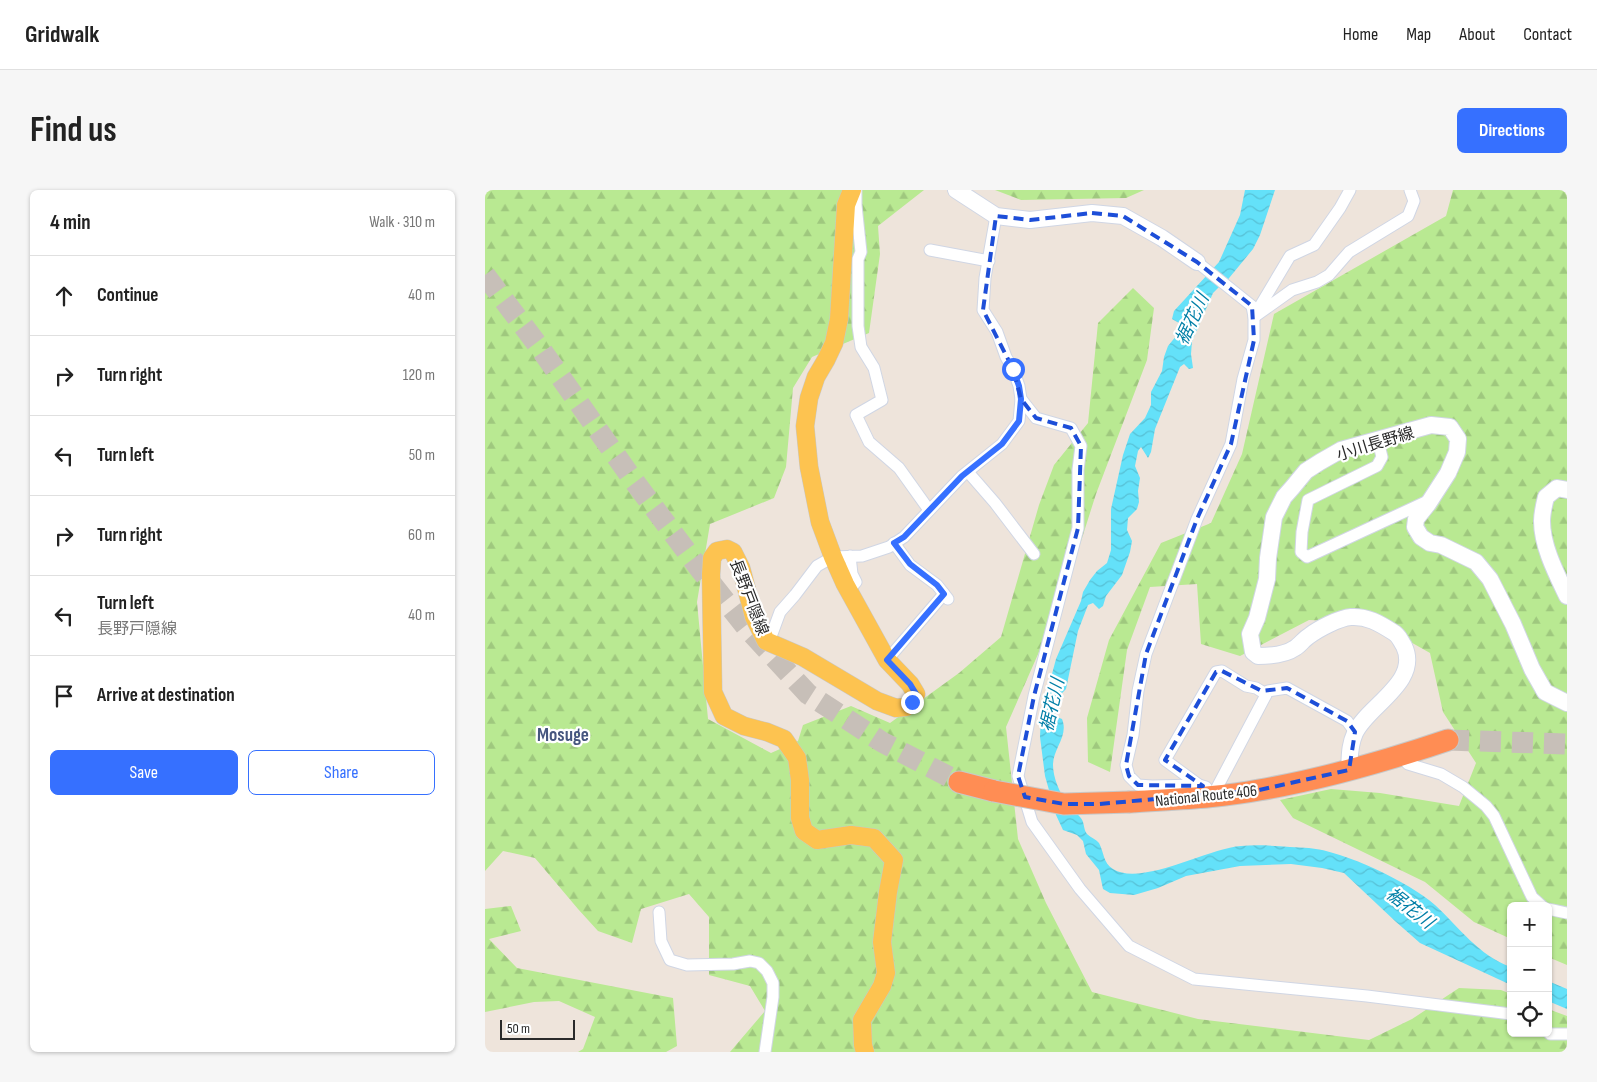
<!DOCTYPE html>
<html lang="en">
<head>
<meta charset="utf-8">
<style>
  :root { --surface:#fff; --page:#f6f6f6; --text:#222; --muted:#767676; --line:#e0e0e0; --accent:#3670ff }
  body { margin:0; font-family:"Sofia Sans Condensed","Noto Sans JP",sans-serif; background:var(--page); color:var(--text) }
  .controls { position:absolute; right:15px; bottom:15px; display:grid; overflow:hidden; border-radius:8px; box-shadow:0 1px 4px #0004 }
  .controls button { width:45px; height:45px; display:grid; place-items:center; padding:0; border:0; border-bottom:1px solid var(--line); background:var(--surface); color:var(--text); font:25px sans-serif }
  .scale { position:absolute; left:15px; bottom:12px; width:75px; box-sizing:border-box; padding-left:5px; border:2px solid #2a2a2a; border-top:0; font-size:14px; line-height:18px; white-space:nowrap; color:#2a2a2a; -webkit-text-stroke:4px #fff; paint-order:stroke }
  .stop { position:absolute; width:15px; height:15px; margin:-11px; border:4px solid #3670ff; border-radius:50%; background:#fff }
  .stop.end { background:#3670ff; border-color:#fff; box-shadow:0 1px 5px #0008 }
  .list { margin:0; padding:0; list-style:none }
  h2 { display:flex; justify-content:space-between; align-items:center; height:65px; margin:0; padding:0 20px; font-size:21px }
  h2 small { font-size:16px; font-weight:400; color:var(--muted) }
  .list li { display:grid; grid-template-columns:32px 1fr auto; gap:15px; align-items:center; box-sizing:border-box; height:80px; padding:0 20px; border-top:1px solid var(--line) }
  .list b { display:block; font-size:19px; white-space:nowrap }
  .list p { margin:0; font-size:16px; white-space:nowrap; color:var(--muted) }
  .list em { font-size:16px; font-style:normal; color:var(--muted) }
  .actions { display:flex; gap:10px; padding:15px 20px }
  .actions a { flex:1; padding:11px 0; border:1px solid var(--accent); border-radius:8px; text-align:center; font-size:18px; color:var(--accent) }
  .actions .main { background:var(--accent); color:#fff }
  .icon { flex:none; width:28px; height:28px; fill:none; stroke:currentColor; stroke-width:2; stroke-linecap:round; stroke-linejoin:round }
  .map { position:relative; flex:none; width:1082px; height:862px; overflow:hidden; border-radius:8px }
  header { display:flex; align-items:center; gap:30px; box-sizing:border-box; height:70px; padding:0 25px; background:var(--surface); border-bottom:1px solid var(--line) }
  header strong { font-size:24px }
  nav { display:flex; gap:28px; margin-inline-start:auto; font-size:18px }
  .intro { display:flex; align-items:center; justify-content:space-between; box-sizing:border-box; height:120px; padding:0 30px }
  h1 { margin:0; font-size:35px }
  .button { padding:12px 22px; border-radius:8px; background:var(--accent); color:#fff; font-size:18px; font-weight:700 }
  main { display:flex; gap:30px; padding:0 30px }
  aside { flex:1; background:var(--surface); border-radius:8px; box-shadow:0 1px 4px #0004 }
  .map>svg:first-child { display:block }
  .forest { fill:url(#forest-firs) }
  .water { fill:url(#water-waves) }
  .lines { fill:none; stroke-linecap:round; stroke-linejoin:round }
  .highway-tunnel { stroke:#c7bfb8; stroke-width:21; stroke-dasharray:21 11; stroke-linecap:butt }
  .street-casing { stroke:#d0d6e4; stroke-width:13 }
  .secondary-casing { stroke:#d0d6e4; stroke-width:18 }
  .primary-casing { stroke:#c8c8c8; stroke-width:19 }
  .highway-casing { stroke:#c8c8c8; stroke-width:23 }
  .street { stroke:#fff; stroke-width:11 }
  .secondary { stroke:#fff; stroke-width:16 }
  .primary { stroke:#fdc350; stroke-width:18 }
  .highway { stroke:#ff8d54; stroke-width:21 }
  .highway-bridge-casing { stroke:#c8c8c8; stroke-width:23; stroke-linecap:butt }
  .highway-bridge { stroke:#ff8d54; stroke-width:21 }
  .route { stroke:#3670ff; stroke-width:6 }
  .marked { fill:none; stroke:#1d4ed8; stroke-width:4; stroke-dasharray:10 6; stroke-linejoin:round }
  .labels { text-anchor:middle; stroke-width:4.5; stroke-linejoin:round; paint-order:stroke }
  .street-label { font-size:16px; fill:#2a2a2a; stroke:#fff }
  .water-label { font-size:18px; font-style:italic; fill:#017fa7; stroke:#fff }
  .quarter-label { font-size:19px; font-weight:bold; fill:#46567f; stroke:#fff }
</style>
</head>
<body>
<header>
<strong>Gridwalk</strong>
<nav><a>Home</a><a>Map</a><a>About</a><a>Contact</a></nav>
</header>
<div class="intro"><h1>Find us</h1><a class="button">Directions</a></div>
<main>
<aside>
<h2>4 min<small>Walk · 310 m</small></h2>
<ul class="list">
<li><svg class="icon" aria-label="ahead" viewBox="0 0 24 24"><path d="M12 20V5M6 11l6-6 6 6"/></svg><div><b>Continue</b></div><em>40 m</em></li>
<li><svg class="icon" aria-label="right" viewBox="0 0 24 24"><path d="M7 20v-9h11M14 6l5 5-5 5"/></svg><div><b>Turn right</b></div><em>120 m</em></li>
<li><svg class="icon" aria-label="left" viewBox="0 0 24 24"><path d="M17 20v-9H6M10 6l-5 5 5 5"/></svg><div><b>Turn left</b></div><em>50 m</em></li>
<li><svg class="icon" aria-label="right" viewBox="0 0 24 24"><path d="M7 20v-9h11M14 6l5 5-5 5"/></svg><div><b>Turn right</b></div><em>60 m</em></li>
<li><svg class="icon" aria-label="left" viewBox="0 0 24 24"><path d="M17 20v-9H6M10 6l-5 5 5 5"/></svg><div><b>Turn left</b><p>長野戸隠線</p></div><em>40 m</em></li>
<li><svg class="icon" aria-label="arrive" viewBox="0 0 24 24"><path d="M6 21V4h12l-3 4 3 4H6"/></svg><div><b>Arrive at destination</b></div></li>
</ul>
<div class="actions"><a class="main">Save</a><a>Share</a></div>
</aside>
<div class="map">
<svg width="1082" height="862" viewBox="0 0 1082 862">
  <defs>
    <pattern id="forest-firs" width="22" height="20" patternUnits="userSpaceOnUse" patternTransform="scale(1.25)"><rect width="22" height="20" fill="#b9e992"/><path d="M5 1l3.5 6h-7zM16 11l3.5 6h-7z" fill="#9fc87e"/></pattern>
    <pattern id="water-waves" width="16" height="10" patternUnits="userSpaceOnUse" patternTransform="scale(1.25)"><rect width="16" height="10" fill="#64e1f9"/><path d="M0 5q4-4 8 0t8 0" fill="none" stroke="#57c1d6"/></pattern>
  </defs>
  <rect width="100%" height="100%" fill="#eee4db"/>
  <g class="forest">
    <path d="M0,0H439L393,36L395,64L384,143L327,167L308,198L301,277L289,308L225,334L212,412L223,529L286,563L313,551L318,535L366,516L405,533L474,483L516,447L554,315L569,275L603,233L613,133L648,98L669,118L662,170L611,304L579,405L521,537L533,649L561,713L607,802L713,829L884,850L927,829L974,798L1016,800L1026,804V843H1063V819L1082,826V862H245L280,821L265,796L224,785V727L204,704L156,719L147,753L113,741L93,719L50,668L18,661L0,681Z"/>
    <path d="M510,0H659L641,8L536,10Z"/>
    <path d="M968,0H1082V775L1063,767V716H1026V749L989,732L940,692L808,628L795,610L846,599L895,603L974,616L991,573L958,522L945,463L892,433L824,430L755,466L716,454L712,394L665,397L642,460L625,582L603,572L602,528L624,450L676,353L726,333L757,264L789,124L961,26Z"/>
    <path d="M26,716L36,741L4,749L32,778L188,808L192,856L181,862H93L98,859L110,827L74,811L49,812L0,822V719Z"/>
  </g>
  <g class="water">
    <path d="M760,0H790L775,45L768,59L740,93H738L728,103L707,151L706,164L708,178L704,179L699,174L695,177L670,239L666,262L663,268L656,257L653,261L650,276L655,288L653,301L654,312L652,319L643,328L642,340L647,351L645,362L637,385L621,406L618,416L614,419L608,413L603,415L593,441L581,499C571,510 563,511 572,527L577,529C584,546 568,558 568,575C568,588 575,603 582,614C585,619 591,622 595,627C600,632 598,639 602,644C606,648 611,649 614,653C619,662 618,673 628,679C656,697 723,658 756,656C777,654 803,657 824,658C859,661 924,692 950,715C974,737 994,766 1026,777V795L935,753L910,731L859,683L837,678L806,674L755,676L701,686L673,698L649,705L625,703L618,699L614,680L601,664L598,651L592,645L578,640L571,625L560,586L555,547L556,525L571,469L596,411L598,402L605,390L612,381L622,373L626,360V319L638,265L645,244L660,228L666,215V202L677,181L679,167L683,156L696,140L694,133L687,129L689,121L734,72L755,25Z"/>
    <path d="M1063,791L1082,799V819L1063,811Z"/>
  </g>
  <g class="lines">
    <g class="highway-tunnel">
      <path d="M0,85L55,158L146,287L214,378L261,437L323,504L397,552L474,592"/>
      <path d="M963,550L1082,554"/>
    </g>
    <defs>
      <g id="street">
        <path d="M371,0V15L376,62L373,69V136L376,157L389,178L397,210L371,225L384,252L414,278L444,320"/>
        <path d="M445,60L504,71"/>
        <path d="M712,72L767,116L769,127V150L758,189L746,254L712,329L661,464L653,501L648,545L641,575L644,586L653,595L667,596L714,595L721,597L727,607L783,501L802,498L862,531L870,542"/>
        <path d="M771,123L805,66L829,55L855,18L865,0"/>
        <path d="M769,127L807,100L832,92L844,85L864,62L923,26L929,11L925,0"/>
        <path d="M536,209L551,228L586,238L596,256L593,280V338L549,506L533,586L547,632L595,699L644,756L709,789L882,806L1026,824"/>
        <path d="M893,251L897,267L892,276L823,310L817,342L816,362L822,367L945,310"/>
        <path d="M483,282L510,313L549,364"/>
        <path d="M409,353L425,375L452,395L463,409"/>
        <path d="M363,401L371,392L367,384L365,366"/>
        <path d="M284,452L295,422L310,405L332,376L348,367L377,366L404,357L419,347L477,286L517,254L534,231L536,209L534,196L528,179L521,167L512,142L498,120L500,88L511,26"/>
        <path d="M402,470L459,404"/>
        <path d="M915,566L923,574L956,584L978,597L1001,616L1009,626L1047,707L1057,716"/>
        <path d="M714,595L680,570L731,482L737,481L761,496L771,498L781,504"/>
        <path d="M1063,719L1082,723"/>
        <path d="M174,722L176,751L185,770L202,775L248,774L265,771L274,773L282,781L288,793V807L280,862"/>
        <path d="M1063,842L1065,844H1082"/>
      </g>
      <g id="secondary">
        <path d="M471,0L511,26L545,30L607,23L638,26L677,48L712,72"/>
        <path d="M1082,300L1072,298L1061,307C1059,315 1057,323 1057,331C1057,356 1071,383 1082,406"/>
        <path d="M864,580C865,567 864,556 870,543C882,516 936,492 919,456C915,450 914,445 908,442C894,433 882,426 866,427C854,428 833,439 824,446C819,449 815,455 810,458C800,465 785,466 773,466L768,462L765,444L772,428L782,389L783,368L789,327L799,307L807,298L821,281L835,272L856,260L946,235L965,237L973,249L972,262L963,283L943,314L931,329L930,337L936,347L945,353L956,355L991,372L1005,389L1028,434L1047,479L1060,502L1082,513"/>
      </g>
      <path id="primary" d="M367,0L361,15L354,129L349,153L341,170L331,187L324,208L320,236L324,277L335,332L348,367L360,394L402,470L425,494L431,504L427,512L421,517L411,518L392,511L318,467L281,451L269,427L256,378L248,362L242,359L232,361L227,368L226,384L228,502L239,526L259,536L282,542L299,549L312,568L315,590V628L319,641L332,650L366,645L389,648L409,670L403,702L397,752L401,783L397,796L377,830L378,855L380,862"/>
      <g id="highway">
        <path d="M474,592L509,601"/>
        <path d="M645,612C688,609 732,608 774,600C839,589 901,571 963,550"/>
      </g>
    </defs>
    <use href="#street" class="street-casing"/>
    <use href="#secondary" class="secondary-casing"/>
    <use href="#primary" class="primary-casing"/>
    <use href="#highway" class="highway-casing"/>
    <use href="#street" class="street"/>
    <use href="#secondary" class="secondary"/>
    <use href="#primary" class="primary"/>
    <use href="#highway" class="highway"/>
    <defs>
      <path id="highway-bridge" d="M509,601L579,614L645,612"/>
    </defs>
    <use href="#highway-bridge" class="highway-bridge-casing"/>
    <use href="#highway-bridge" class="highway-bridge"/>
  </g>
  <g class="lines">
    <path class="route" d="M427,512L431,504L425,494L402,470L459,404L452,395L425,374L409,353L419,347L477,286L517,254L534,231L536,209L534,196L528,179"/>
  </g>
  <path class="marked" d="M607,23L638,26L712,72L767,116L769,150L746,254L712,329L661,464L641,575L644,586L653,595L718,596L680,570L731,482L737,481L777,501L802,498L862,531L870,542L864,580L774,600L614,614H579L540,607L533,586L549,506L593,338L596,256L586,238L551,228L536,209L528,179L498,120L511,26L545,30Z"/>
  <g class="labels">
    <g class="street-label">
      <text transform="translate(890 253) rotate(-17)" y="6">小川長野線</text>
      <text transform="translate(265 407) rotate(69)" y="6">長野戸隠線</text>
      <text transform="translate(721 605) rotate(-6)" y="6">National Route 406</text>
    </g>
    <g class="water-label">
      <text transform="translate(707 129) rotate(-65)" y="6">裾花川</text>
      <text transform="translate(567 515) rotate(-77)" y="6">裾花川</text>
      <text transform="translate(925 718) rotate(38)" y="6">裾花川</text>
    </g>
    <g class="quarter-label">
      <text x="78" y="551">Mosuge</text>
    </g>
  </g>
</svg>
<div class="controls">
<button>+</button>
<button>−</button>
<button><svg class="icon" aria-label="locate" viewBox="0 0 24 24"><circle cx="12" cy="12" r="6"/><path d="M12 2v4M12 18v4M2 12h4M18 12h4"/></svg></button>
</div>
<div class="scale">50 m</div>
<div class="stop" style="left:528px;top:179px"></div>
<div class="stop end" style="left:427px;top:512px"></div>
</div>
</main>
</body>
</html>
